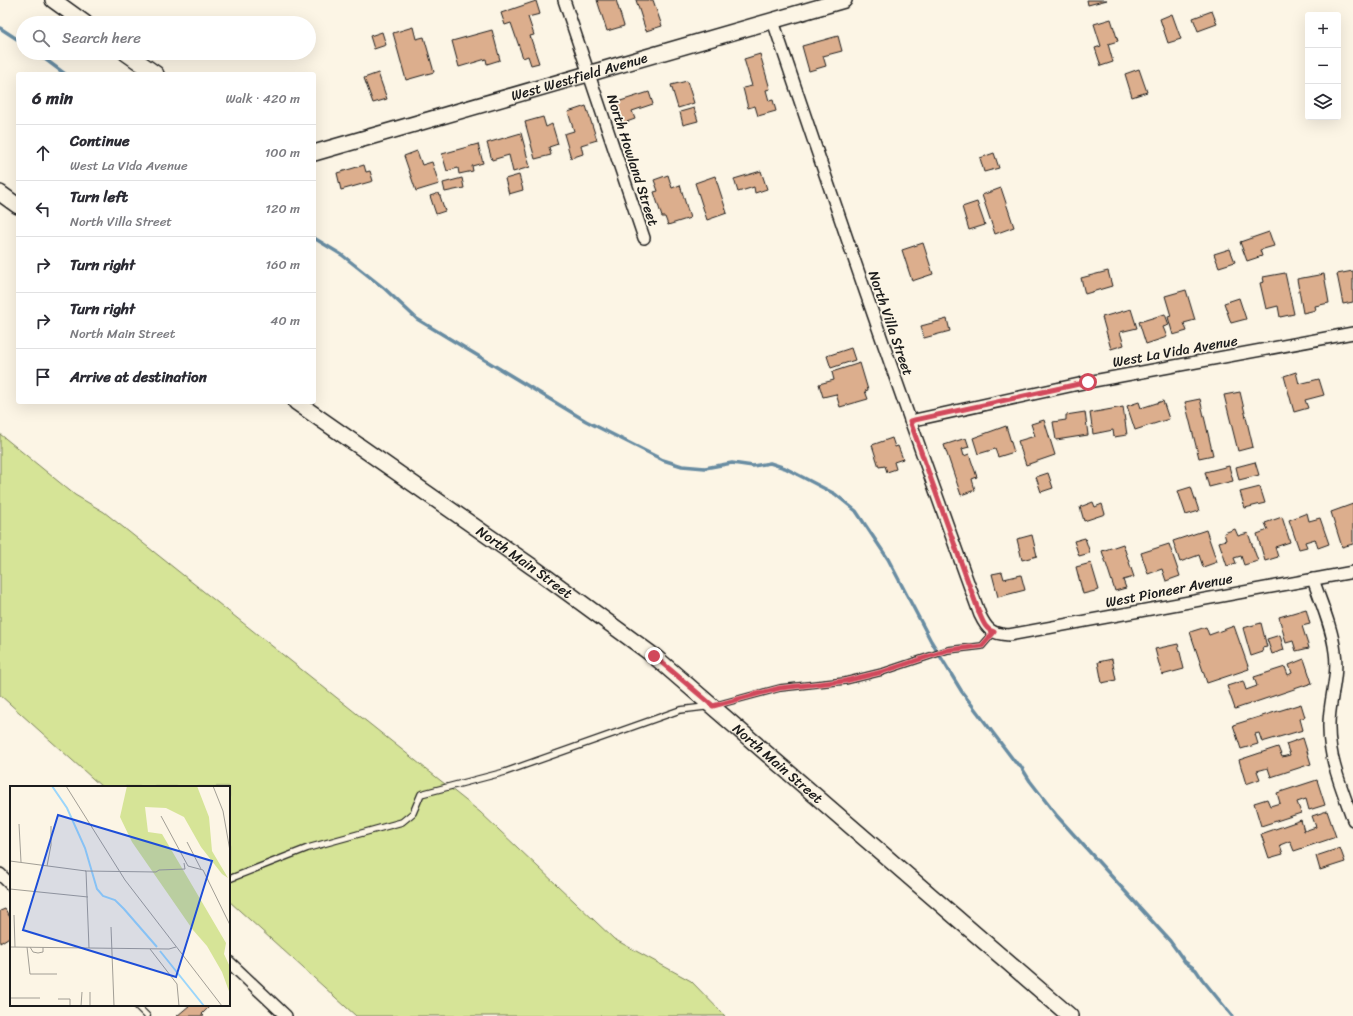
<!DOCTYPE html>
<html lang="en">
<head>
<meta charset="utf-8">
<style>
  :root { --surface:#fff; --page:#f2f2f3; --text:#2b2b33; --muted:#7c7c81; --line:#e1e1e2 }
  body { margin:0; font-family:Sriracha,sans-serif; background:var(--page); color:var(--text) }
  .controls { position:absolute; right:12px; top:12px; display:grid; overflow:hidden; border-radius:4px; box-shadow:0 4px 16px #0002 }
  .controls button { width:36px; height:36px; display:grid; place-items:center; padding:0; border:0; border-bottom:1px solid var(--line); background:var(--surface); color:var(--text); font:20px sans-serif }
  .stop { position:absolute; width:12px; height:12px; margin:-9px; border:3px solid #d1495b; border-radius:50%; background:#fff }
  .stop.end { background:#d1495b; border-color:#fff; box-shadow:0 1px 4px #0008 }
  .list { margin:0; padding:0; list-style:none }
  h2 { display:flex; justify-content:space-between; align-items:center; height:52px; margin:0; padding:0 16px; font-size:17px }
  h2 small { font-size:13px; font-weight:400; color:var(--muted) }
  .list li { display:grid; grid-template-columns:26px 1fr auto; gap:12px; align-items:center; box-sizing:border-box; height:56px; padding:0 16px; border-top:1px solid var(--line) }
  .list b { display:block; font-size:15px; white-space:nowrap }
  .list p { margin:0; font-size:13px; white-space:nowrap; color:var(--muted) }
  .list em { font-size:13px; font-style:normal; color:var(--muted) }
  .icon { flex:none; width:22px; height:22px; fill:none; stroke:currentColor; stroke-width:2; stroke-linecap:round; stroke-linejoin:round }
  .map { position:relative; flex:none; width:1353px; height:1016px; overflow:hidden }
  .search { position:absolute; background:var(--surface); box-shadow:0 4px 16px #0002; left:16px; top:16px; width:300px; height:44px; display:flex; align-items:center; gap:10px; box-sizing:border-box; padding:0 14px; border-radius:22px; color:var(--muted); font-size:15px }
  .panel { position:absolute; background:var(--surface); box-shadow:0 4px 16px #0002; left:16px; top:72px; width:300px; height:332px; border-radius:4px }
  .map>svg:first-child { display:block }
  .green { fill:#d6e497; stroke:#79805a }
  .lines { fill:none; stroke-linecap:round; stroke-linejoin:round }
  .stream { stroke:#688ca2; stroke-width:3.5 }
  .building { fill:#dcae8d; stroke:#1c1c1c }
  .lane-casing { stroke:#1c1c1c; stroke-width:8 }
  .street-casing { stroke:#1c1c1c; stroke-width:14 }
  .secondary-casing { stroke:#1c1c1c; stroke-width:18 }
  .lane { stroke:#fcf5e5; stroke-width:5.5 }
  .street { stroke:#fcf5e5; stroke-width:11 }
  .secondary { stroke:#fcf5e5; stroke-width:15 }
  .route { stroke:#d1495b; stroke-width:5 }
  .labels { text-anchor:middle; stroke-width:3.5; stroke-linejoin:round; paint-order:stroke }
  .street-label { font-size:14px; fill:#1c1c1c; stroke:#fcf5e5 }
  .inset-river { fill:none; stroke:#9bd6fb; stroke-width:2 }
  .inset-road { fill:none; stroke:#a29e95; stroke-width:1 }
  .view { fill:#1d4ed8; fill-opacity:0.15; stroke:#1d4ed8; stroke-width:2 }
  .inset-edge { fill:none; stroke:#1c1c1c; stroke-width:2 }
</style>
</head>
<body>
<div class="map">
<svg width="1353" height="1016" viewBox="0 0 1353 1016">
  <rect width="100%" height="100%" fill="#fcf5e5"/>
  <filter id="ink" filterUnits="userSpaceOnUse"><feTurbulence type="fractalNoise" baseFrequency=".025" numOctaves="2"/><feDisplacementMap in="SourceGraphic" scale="8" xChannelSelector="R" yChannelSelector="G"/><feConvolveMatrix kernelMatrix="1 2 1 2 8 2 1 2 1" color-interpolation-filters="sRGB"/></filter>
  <g filter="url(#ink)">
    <path class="green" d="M0,434L75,495L104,512L480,812L614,939L691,981L725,1016H356L229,901V787H102L0,695Z"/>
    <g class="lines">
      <g class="stream">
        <path d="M0,28L23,43"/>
        <path d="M37,53L65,74"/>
        <path d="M314,238L342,255L385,289L417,319L586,421L663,460L682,466L705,468L732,463L753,466L770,463L785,468L835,494L856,511L888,559L931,641L962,692L1015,762L1020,765L1030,781L1057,816L1170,941L1185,962L1196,970L1202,979L1232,1016"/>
      </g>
    </g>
    <g class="building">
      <path d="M597,0H616L624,26L607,31Z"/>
      <path d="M636,0H653L662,26L646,31Z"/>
      <path d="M1087,0H1107L1088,5Z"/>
      <path d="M536,1L540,14L528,17L534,35L530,36L539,63L531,65L528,56L523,58L511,23L505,25L501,13Z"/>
      <path d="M1212,11L1217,24L1198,31L1193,18Z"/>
      <path d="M1172,14L1181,39L1168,43L1160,19Z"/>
      <path d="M1111,19L1118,41L1108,44L1113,62L1101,66L1095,48L1101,46L1094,24Z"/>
      <path d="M413,27L416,39L424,37L434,72L406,80L393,33Z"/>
      <path d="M492,30L500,60L487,64L486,59L459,67L452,41Z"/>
      <path d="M382,32L386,45L374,49L370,36Z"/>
      <path d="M838,36L842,51L823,56L826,66L809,71L802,46Z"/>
      <path d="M760,54L770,89L766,90L769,101L773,100L776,111L758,116L755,106L748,108L743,88L752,86L744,59Z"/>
      <path d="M1139,69L1147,92L1132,97L1125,74Z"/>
      <path d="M378,73L387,99L373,103L364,78Z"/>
      <path d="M687,81L694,103L678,108L671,85Z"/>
      <path d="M649,92L653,104L632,111L635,119L621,124L614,103Z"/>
      <path d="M586,106L597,140L581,145L583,154L571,158L564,134L574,131L568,112Z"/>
      <path d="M694,108L698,121L683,125L680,112Z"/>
      <path d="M543,117L546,127L552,124L558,144L549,147L551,155L535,159L525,122Z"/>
      <path d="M521,133L530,167L513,172L509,155L492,160L487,143Z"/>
      <path d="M478,144L483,163L472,166L473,171L459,174L458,168L447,171L442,154Z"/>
      <path d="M417,151L422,165L432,162L439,184L416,191L404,156Z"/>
      <path d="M994,153L999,168L984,172L980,158Z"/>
      <path d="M364,165L366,172L370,171L373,181L341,190L337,173Z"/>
      <path d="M761,171L767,189L755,193L754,187L738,192L734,179Z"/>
      <path d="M519,175L523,190L509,194L505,179Z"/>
      <path d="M668,175L672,188L680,185L690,218L668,225L665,217H662L654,192L658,191L654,180Z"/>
      <path d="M715,176L727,213L707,220L695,183Z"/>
      <path d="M462,178L464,188L445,192L443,183Z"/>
      <path d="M1001,188L1014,227L995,234L982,195Z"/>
      <path d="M439,193L445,211L436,214L430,196Z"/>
      <path d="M977,202L985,225L969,230L962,207Z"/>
      <path d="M1269,232L1274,246L1260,250L1262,256L1247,261L1240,242Z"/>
      <path d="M923,243L933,274L912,281L902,250Z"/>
      <path d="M1230,249L1235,262L1219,267L1214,254Z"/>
      <path d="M1108,271L1112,286L1085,294L1081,278Z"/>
      <path d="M1353,271V302L1343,304L1337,274Z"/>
      <path d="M1285,273L1294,314L1280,317L1278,306L1266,309L1260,283L1264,282L1263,277Z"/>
      <path d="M1324,274L1329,303L1315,306L1316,310L1303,313L1297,279Z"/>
      <path d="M1186,290L1195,320L1184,323L1187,331L1173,335L1168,317L1171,316L1165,296Z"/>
      <path d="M1239,298L1246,319L1231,323L1224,303Z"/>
      <path d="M1131,309L1137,328L1120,332L1124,345L1111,349L1102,317Z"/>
      <path d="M1165,314L1169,325L1163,327L1167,337L1146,344L1139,322Z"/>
      <path d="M947,319L950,331L924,338L921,326Z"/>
      <path d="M851,348L855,360L831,368L827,356Z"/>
      <path d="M860,363L868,390L865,391L868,399L840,407L836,394L823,397L819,384L834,380L832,372Z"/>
      <path d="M1296,372L1299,384L1319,379L1324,395L1305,400L1308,408L1294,412L1284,376Z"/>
      <path d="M1240,392L1253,447L1238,451L1224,395Z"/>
      <path d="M1200,399L1213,455L1199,458L1185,402Z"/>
      <path d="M1163,401L1169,419L1135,430L1127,406L1139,402L1141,408Z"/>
      <path d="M1123,407L1127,435L1114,437L1113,430L1093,434L1090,413Z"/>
      <path d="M1085,412L1088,435L1056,440L1053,422L1066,420V415Z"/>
      <path d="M1044,420L1055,455L1026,465L1018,441L1035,436L1031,424Z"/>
      <path d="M1006,426L1014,452L998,457L995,449L978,454L973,438Z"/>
      <path d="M892,438L895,447L898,446L903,459L894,462L896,469L887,472L885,466L879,467L872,445Z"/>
      <path d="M966,438L969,447L962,449L964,456L969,454L977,477L972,479L975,490L961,495L944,445Z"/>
      <path d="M1255,462L1259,475L1239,480L1236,467Z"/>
      <path d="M1229,466L1233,481L1209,487L1205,472Z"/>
      <path d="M1048,473L1053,488L1041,492L1036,477Z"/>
      <path d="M1191,487L1199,511L1186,515L1178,491Z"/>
      <path d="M1260,487L1265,503L1245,508L1240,492Z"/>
      <path d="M1093,502L1095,507L1102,504L1105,514L1084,521L1080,507Z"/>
      <path d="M1353,504V544L1342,547L1331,512Z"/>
      <path d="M1307,513L1309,521L1320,518L1329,544L1318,548L1315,539L1305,542L1307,547L1299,549L1289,520Z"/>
      <path d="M1282,517L1290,542L1275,547L1278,557L1265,561L1257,534L1268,530L1265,523Z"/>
      <path d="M1235,529L1238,536L1248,533L1258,561L1244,565L1241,556L1234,558L1236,563L1227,566L1219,542L1226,540L1224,533Z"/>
      <path d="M1206,530L1217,562L1203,567L1199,555L1180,562L1173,541Z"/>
      <path d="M1032,535L1037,556L1022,560L1017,539Z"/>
      <path d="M1085,538L1090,553L1079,556L1074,541Z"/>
      <path d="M1123,544L1134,577L1123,580L1126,588L1115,591L1102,551Z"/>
      <path d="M1169,544L1180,576L1166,581L1162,569L1148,574L1141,553Z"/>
      <path d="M1091,563L1099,590L1083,594L1076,567Z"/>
      <path d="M1002,572L1004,579L1021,575L1025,590L998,597L992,574Z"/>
      <path d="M1306,609L1310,624L1302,626L1309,648L1296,651L1293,641L1286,643L1279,617Z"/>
      <path d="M1261,623L1267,647L1262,648L1263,652L1251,656L1243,628Z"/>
      <path d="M1234,626L1249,669L1207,683L1190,632L1206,627L1209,635Z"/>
      <path d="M1280,635L1284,650L1272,654L1267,639Z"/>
      <path d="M1178,644L1184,669L1162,675L1155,649Z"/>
      <path d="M1112,659L1116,680L1102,683L1098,662Z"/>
      <path d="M1304,659L1312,683L1235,709L1227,686L1243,681L1246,690L1257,686L1254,677L1285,667L1288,675L1292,673L1289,665Z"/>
      <path d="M1301,704L1305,717L1300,719L1303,730L1262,742L1259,733L1255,734L1258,744L1241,749L1233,725Z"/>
      <path d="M1303,738L1311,764L1271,777L1268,768L1257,771L1260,779L1246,784L1239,760L1278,747L1282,757L1290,755L1286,744Z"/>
      <path d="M1317,780L1325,805L1309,810L1306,799L1297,802L1301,813L1261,826L1254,803L1267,799L1270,806L1280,803L1277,793Z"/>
      <path d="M1327,811L1336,837L1294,851L1290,841L1280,845L1283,854L1269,858L1261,834L1301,820L1304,831L1316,827L1312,816Z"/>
      <path d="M1340,848L1345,862L1320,870L1316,856Z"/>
      <path d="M5,909L11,919V936L0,943V911Z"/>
      <path d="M190,1005H206L208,1008L202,1014L204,1016H177Z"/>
    </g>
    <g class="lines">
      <defs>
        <g id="lane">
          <path d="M229,879L308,848L402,822L413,813L421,794L505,772L680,710L713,706L780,688L845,681L882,672L948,650L982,646L994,632"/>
          <path d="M136,1005L147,1016"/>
        </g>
        <g id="street">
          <path d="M564,0L644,238"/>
          <path d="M773,21C840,220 908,418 980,615C987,630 992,634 1009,635L1353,572"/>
          <path d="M910,421L1088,382L1353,333"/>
          <path d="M1313,579C1321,603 1332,627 1335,652C1339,678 1328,703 1329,728C1329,760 1343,791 1353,820"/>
          <path d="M0,874L11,885"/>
          <path d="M229,962L286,1016"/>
        </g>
        <g id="secondary">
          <path d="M53,0L85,23"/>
          <path d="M126,53L156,74"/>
          <path id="s1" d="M314,153L844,0"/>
          <path d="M0,193L18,206"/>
          <path id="s2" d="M296,402L534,568L654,656L1070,1016"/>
        </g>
      </defs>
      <use href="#lane" class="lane-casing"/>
      <use href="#street" class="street-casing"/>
      <use href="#secondary" class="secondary-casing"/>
      <use href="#lane" class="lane"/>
      <use href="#street" class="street"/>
      <use href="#secondary" class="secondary"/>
    </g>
  </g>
  <g class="lines" filter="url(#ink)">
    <path class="route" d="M654,656L713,706L780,688L845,681L882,672L948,650L982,646L994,632C986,630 983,622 980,615L910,421L1088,382"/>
  </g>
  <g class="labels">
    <g class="street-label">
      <text dy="5" stroke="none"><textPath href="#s1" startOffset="276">West Westfield Avenue</textPath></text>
      <text transform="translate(633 160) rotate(72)" y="5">North Howland Street</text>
      <text transform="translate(891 323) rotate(71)" y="5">North Villa Street</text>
      <text transform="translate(1175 351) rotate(-10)" y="5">West La Vida Avenue</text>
      <text dy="5" stroke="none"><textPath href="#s2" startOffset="279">North Main Street</textPath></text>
      <text transform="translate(1169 590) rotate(-11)" y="5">West Pioneer Avenue</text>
      <text dy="5" stroke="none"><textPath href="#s2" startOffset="603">North Main Street</textPath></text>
    </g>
  </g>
  <g transform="translate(10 786)">
    <rect width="220" height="220" fill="#fcf5e5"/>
    <path d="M117,0H187L199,31L202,65L218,92L212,88L191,61L174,31L156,22L135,21L138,46L152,48L216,157L214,168L220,181V208L212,186L197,160L183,144L122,56L110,31Z" fill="#d6e497"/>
    <path class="inset-river" d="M42,0L57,22L75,62L87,103L93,110L105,114L114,123L147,161M150,165L194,220"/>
    <path class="inset-road" d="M56,0L115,94L212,220M203,0L213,25L220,65M151,30L178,80L193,84L220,139M9,38L11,76M177,56L191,83M0,75L76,85L79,162M37,80L41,59V40M75,85L146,86L149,84L175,83L174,77M0,103L78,111M4,129L5,161M101,141L104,220M0,161L159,163L166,161M17,161L20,188H47M20,161L23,166L28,167L33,166V161M140,163L167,198L169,220M80,206V220M0,212H30M48,213H60V220M71,220L72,206"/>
    <path class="view" d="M48,29L202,75L166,191L13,144Z"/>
    <rect width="220" height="220" class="inset-edge"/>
  </g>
</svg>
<div class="controls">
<button>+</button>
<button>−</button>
<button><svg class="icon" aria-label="layers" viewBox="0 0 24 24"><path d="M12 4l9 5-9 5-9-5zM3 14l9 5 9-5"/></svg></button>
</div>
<div class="stop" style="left:1088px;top:382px"></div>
<div class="stop end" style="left:654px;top:656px"></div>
<div class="search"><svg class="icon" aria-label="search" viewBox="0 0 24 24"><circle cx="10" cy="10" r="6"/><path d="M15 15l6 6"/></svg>Search here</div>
<section class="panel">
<h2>6 min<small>Walk · 420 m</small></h2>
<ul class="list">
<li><svg class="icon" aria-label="ahead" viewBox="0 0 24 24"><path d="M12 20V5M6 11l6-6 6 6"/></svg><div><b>Continue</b><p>West La Vida Avenue</p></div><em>100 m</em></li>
<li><svg class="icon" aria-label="left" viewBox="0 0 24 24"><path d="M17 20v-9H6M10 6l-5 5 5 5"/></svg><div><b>Turn left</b><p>North Villa Street</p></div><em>120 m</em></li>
<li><svg class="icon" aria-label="right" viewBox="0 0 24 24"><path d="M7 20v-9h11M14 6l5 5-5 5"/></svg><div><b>Turn right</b></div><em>160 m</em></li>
<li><svg class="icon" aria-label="right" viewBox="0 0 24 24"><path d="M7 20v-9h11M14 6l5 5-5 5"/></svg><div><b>Turn right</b><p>North Main Street</p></div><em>40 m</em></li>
<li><svg class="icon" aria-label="arrive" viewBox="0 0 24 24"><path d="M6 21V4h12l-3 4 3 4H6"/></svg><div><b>Arrive at destination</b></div></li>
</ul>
</section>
</div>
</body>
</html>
